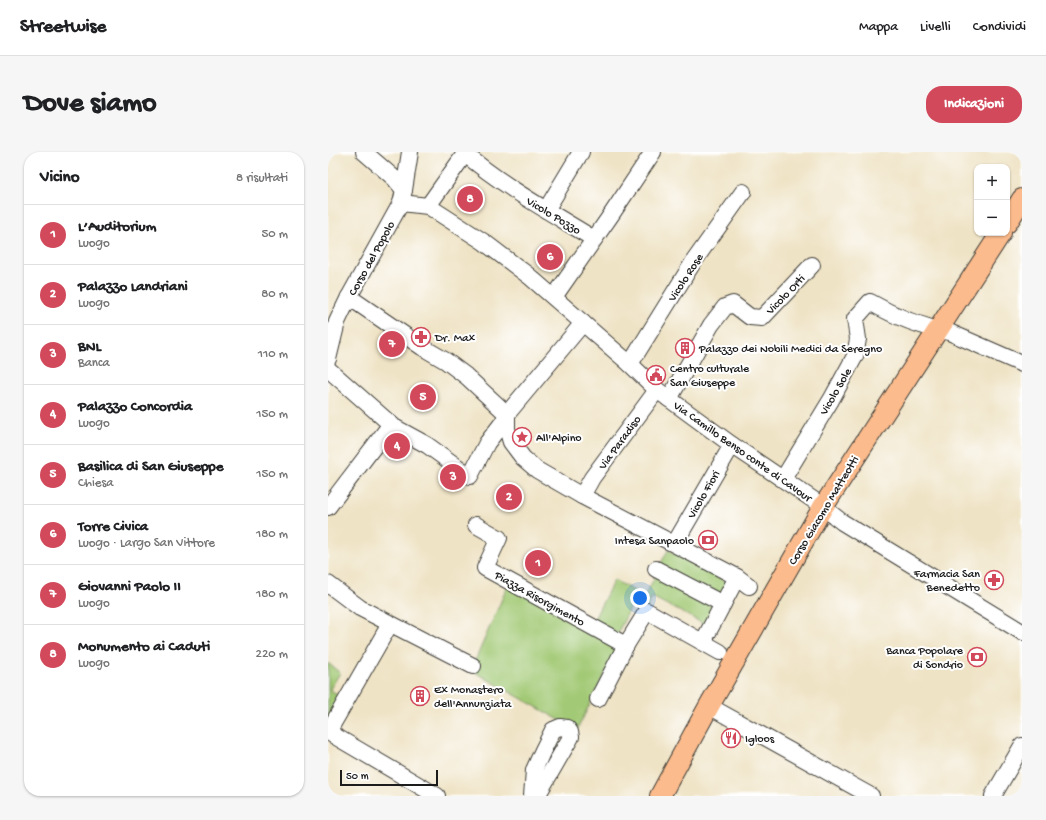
<!DOCTYPE html>
<html lang="it">
<head>
<meta charset="utf-8">
<style>
  :root { --surface:#fff; --page:#f6f6f6; --text:#202124; --muted:#757577; --line:#e0e0e0; --accent:#d1495b }
  body { margin:0; font-family:"Gochi Hand",sans-serif; background:var(--page); color:var(--text) }
  .controls { position:absolute; right:12px; top:12px; display:grid; overflow:hidden; border-radius:8px; box-shadow:0 1px 3px #0004 }
  .controls button { width:36px; height:36px; display:grid; place-items:center; padding:0; border:0; border-bottom:1px solid var(--line); background:var(--surface); color:var(--text); font:20px sans-serif }
  .scale { position:absolute; left:12px; bottom:10px; width:98px; box-sizing:border-box; padding-left:4px; border:2px solid #1c1c1c; border-top:0; font-size:11px; line-height:14px; white-space:nowrap; color:#1c1c1c; -webkit-text-stroke:3px #fff; paint-order:stroke }
  .you { position:absolute; left:312px; top:446px; width:14px; height:14px; margin:-10px; border:3px solid #fff; border-radius:50%; background:#1a73e8; box-shadow:0 0 0 6px #1a73e833 }
  .badge { display:grid; place-items:center; width:26px; height:26px; border-radius:50%; background:var(--accent); color:#fff; font-size:13px; font-weight:700 }
  .pin { position:absolute; translate:-50% -50%; border:2px solid #fff; box-shadow:0 1px 4px #0006 }
  .list { margin:0; padding:0; list-style:none }
  h2 { display:flex; justify-content:space-between; align-items:center; height:52px; margin:0; padding:0 16px; font-size:17px }
  h2 small { font-size:13px; font-weight:400; color:var(--muted) }
  .list li { display:grid; grid-template-columns:26px 1fr auto; gap:12px; align-items:center; box-sizing:border-box; height:60px; padding:0 16px; border-top:1px solid var(--line) }
  .list b { display:block; font-size:15px; white-space:nowrap }
  .list p { margin:0; font-size:13px; white-space:nowrap; color:var(--muted) }
  .list em { font-size:13px; font-style:normal; color:var(--muted) }
  .map { position:relative; flex:none; width:694px; height:644px; overflow:hidden; border-radius:16px }
  header { display:flex; align-items:center; gap:24px; box-sizing:border-box; height:56px; padding:0 20px; background:var(--surface); border-bottom:1px solid var(--line) }
  header strong { font-size:19px }
  nav { display:flex; gap:22px; margin-inline-start:auto; font-size:14px }
  .intro { display:flex; align-items:center; justify-content:space-between; box-sizing:border-box; height:96px; padding:0 24px }
  h1 { margin:0; font-size:28px }
  .button { padding:10px 18px; border-radius:16px; background:var(--accent); color:#fff; font-size:14px; font-weight:700 }
  main { display:flex; gap:24px; padding:0 24px }
  aside { flex:1; background:var(--surface); border-radius:16px; box-shadow:0 1px 3px #0004 }
  .map>svg:first-child { display:block }
  .green { fill:#a2c974; stroke:#5f7248 }
  .lines { fill:none; stroke-linecap:round; stroke-linejoin:round }
  .minor-casing { stroke:#3c3a35; stroke-width:18 }
  .major-casing { stroke:#3c3a35; stroke-width:22 }
  .minor { stroke:#fff; stroke-width:16 }
  .major { stroke:#fbbb8c; stroke-width:20 }
  .labels { text-anchor:middle; stroke-width:4; stroke-linejoin:round; paint-order:stroke }
  .street-label { font-size:12px; fill:#1c1c1c; stroke:#fff }
  .poi-label { font-size:12px; fill:#1c1c1c; stroke:#fff; text-anchor:start }
</style>
</head>
<body>
<header>
<strong>Streetwise</strong>
<nav><a>Mappa</a><a>Livelli</a><a>Condividi</a></nav>
</header>
<div class="intro"><h1>Dove siamo</h1><a class="button">Indicazioni</a></div>
<main>
<aside>
<h2>Vicino<small>8 risultati</small></h2>
<ul class="list">
<li><span class="badge">1</span><div><b>L’Auditorium</b><p>Luogo</p></div><em>50 m</em></li>
<li><span class="badge">2</span><div><b>Palazzo Landriani</b><p>Luogo</p></div><em>80 m</em></li>
<li><span class="badge">3</span><div><b>BNL</b><p>Banca</p></div><em>110 m</em></li>
<li><span class="badge">4</span><div><b>Palazzo Concordia</b><p>Luogo</p></div><em>150 m</em></li>
<li><span class="badge">5</span><div><b>Basilica di San Giuseppe</b><p>Chiesa</p></div><em>150 m</em></li>
<li><span class="badge">6</span><div><b>Torre Civica</b><p>Luogo · Largo San Vittore</p></div><em>180 m</em></li>
<li><span class="badge">7</span><div><b>Giovanni Paolo II</b><p>Luogo</p></div><em>180 m</em></li>
<li><span class="badge">8</span><div><b>Monumento ai Caduti</b><p>Luogo</p></div><em>220 m</em></li>
</ul>
</aside>
<div class="map">
<svg width="694" height="644" viewBox="0 0 694 644">
  <rect width="100%" height="100%" fill="#fff"/>
  <filter id="ink" filterUnits="userSpaceOnUse"><feTurbulence type="fractalNoise" baseFrequency=".025" numOctaves="2"/><feDisplacementMap in="SourceGraphic" scale="8" xChannelSelector="R" yChannelSelector="G"/><feConvolveMatrix kernelMatrix="1 2 1 2 8 2 1 2 1" color-interpolation-filters="sRGB"/></filter>
  <filter id="wash" filterUnits="userSpaceOnUse"><feTurbulence type="fractalNoise" baseFrequency=".012" numOctaves="4" result="noise"/><feDisplacementMap in="SourceGraphic" scale="16" xChannelSelector="R" yChannelSelector="G"/><feGaussianBlur stdDeviation="0.9" result="paint"/><feColorMatrix in="noise" values="0 0 0 0 0 0 0 0 0 0 0 0 0 0 0 0 0 1.4 0 .05"/><feComposite in="paint" operator="in"/></filter>
  <g filter="url(#wash)">
    <rect width="100%" height="100%" fill="#efe3c5"/>
    <g class="green">
      <path d="M340,398L401,431L392,449L331,415Z"/>
      <path d="M329,421L387,456L378,473L324,445L315,464L308,460Z"/>
      <path d="M286,428L310,441L289,482L265,469Z"/>
      <path d="M180,433L291,493L249,578L143,518Z"/>
      <path d="M0,511L12,521L2,537L14,547L0,570Z"/>
    </g>
  </g>
  <g filter="url(#ink)">
    <g class="lines">
      <defs>
        <g id="minor">
          <path d="M36,0L66,26L76,38"/>
          <path d="M136,1C176,35 222,60 266,87"/>
          <path d="M73,51L100,54L156,90L201,124L302,212L329,238L404,293L487,349L514,370L694,480"/>
          <path d="M100,54L134,6L137,0"/>
          <path d="M218,58L253,0"/>
          <path d="M21,145L94,195L118,209L138,224L179,262"/>
          <path d="M226,145L283,63L325,0"/>
          <path d="M0,207L9,170L21,145L73,51L76,38L82,0"/>
          <path d="M302,212L366,109L415,40"/>
          <path d="M0,217L66,275L99,293L142,324L159,291L175,270L179,262L255,171"/>
          <path d="M341,247L383,173L397,155L405,152L422,165L434,166L484,113"/>
          <path d="M179,262V277L183,290L195,306L209,318L254,344L409,425L421,434"/>
          <path d="M455,327L503,248L527,204L530,187L527,167L542,150C566,164 593,175 621,180L694,212"/>
          <path d="M254,344L264,326L329,238"/>
          <path d="M0,355L63,272"/>
          <path d="M148,373L171,386L157,416L292,490L298,493L319,459L392,500"/>
          <path d="M347,391L404,293"/>
          <path d="M328,417L395,452"/>
          <path d="M0,432L32,456L145,514"/>
          <path d="M375,490L409,425"/>
          <path d="M270,547L298,493"/>
          <path d="M381,554L543,644"/>
          <path d="M0,580L109,644"/>
          <path d="M0,580L62,472"/>
          <path d="M204,644L206,618L215,598L225,578L232,575L239,576L242,580L243,585L209,644"/>
          <path d="M665,644L694,594"/>
        </g>
        <g id="major">
          <path d="M679,71L694,47"/>
          <path d="M332,644L381,554L495,355L673,81"/>
        </g>
      </defs>
      <use href="#minor" class="minor-casing"/>
      <use href="#major" class="major-casing"/>
      <use href="#minor" class="minor"/>
      <use href="#major" class="major"/>
    </g>
  </g>
  <defs>
    <symbol id="pharmacy-ring" viewBox="-11 -11 22 22"><circle r="9.5" fill="#fff" stroke="#d1495b" stroke-width="1.5"/><path d="M-2-6h4v4h4v4h-4v4h-4v-4h-4v-4h4Z" fill="#d1495b"/></symbol>
    <symbol id="building-ring" viewBox="-11 -11 22 22"><circle r="9.5" fill="#fff" stroke="#d1495b" stroke-width="1.5"/><path d="M-4-6H4V6H1V3H-1V6H-4ZM-2.5-4.3h1.7v1.8h-1.7ZM.8-4.3h1.7v1.8H.8ZM-2.5-1h1.7V.8h-1.7ZM.8-1h1.7V.8H.8Z" fill="#d1495b"/></symbol>
    <symbol id="civic-ring" viewBox="-11 -11 22 22"><circle r="9.5" fill="#fff" stroke="#d1495b" stroke-width="1.5"/><path d="M-.6-6.5H3V-4.5H.6V-3L4-1V1h2V6H-6V1h2V-1L-.6-3ZM-1.2 2.5V6h2.4V2.5Z" fill="#d1495b"/></symbol>
    <symbol id="sight-ring" viewBox="-11 -11 22 22"><circle r="9.5" fill="#fff" stroke="#d1495b" stroke-width="1.5"/><path d="M0-6L1.8-2.2L6-1.7L2.9 1.2L3.7 5.4L0 3.3L-3.7 5.4L-2.9 1.2L-6-1.7L-1.8-2.2Z" fill="#d1495b"/></symbol>
    <symbol id="bank-ring" viewBox="-11 -11 22 22"><circle r="9.5" fill="#fff" stroke="#d1495b" stroke-width="1.5"/><path d="M-6-4H6V4H-6ZM0-2.3a2.3 2.3 0 1 0 0 4.6a2.3 2.3 0 1 0 0-4.6Z" fill="#d1495b"/></symbol>
    <symbol id="restaurant-ring" viewBox="-11 -11 22 22"><circle r="9.5" fill="#fff" stroke="#d1495b" stroke-width="1.5"/><path d="M-5-6h1v4h1v-4h1v4h1v-4h1v5L-1.5 .5V6h-2V.5L-5-1ZM5-6V6H3V1.5H1.5Q1.5-4 5-6Z" fill="#d1495b"/></symbol>
  </defs>
  <g fill-rule="evenodd">
    <use href="#pharmacy-ring" x="82" y="174" width="22" height="22"/>
    <use href="#building-ring" x="346" y="185" width="22" height="22"/>
    <use href="#civic-ring" x="317" y="212" width="22" height="22"/>
    <use href="#sight-ring" x="183" y="274" width="22" height="22"/>
    <use href="#bank-ring" x="369" y="377" width="22" height="22"/>
    <use href="#pharmacy-ring" x="655" y="417" width="22" height="22"/>
    <use href="#bank-ring" x="638" y="494" width="22" height="22"/>
    <use href="#building-ring" x="81" y="533" width="22" height="22"/>
    <use href="#restaurant-ring" x="392" y="575" width="22" height="22"/>
  </g>
  <g class="labels">
    <g class="street-label">
      <text transform="translate(226 63) rotate(31)" y="4">Vicolo Pozzo</text>
      <text transform="translate(43 106) rotate(-61)" y="4">Corso del Popolo</text>
      <text transform="translate(357 125) rotate(-57)" y="4">Vicolo Rose</text>
      <text transform="translate(457 142) rotate(-46)" y="4">Vicolo Orti</text>
      <text transform="translate(507 239) rotate(-60)" y="4">Vicolo Sole</text>
      <text transform="translate(291 290) rotate(-54)" y="4">Via Paradiso</text>
      <text transform="translate(415 299) rotate(35)" y="4">Via Camillo Benso conte di Cavour</text>
      <text transform="translate(375 342) rotate(-60)" y="4">Vicolo Fiori</text>
      <text transform="translate(495 358) rotate(-59)" y="4">Corso Giacomo Matteotti</text>
      <text transform="translate(212 446) rotate(29)" y="4">Piazza Risorgimento</text>
    </g>
    <g class="poi-label">
      <text x="107" y="189">Dr. Max</text>
      <text x="371" y="200">Palazzo dei Nobili Medici da Seregno</text>
      <text x="342" y="220">Centro culturale<tspan x="342" dy="14">San Giuseppe</tspan></text>
      <text x="208" y="289">All'Alpino</text>
      <text x="366" y="392" text-anchor="end">Intesa Sanpaolo</text>
      <text x="652" y="425" text-anchor="end">Farmacia San<tspan x="652" dy="14">Benedetto</tspan></text>
      <text x="635" y="502" text-anchor="end">Banca Popolare<tspan x="635" dy="14">di Sondrio</tspan></text>
      <text x="106" y="541">Ex Monastero<tspan x="106" dy="14">dell'Annunziata</tspan></text>
      <text x="417" y="590">Igloos</text>
    </g>
  </g>
</svg>
<div class="controls">
<button>+</button>
<button>−</button>
</div>
<div class="scale">50 m</div>
<div class="you"></div>
<div class="pin badge" style="left:210px;top:411px">1</div>
<div class="pin badge" style="left:181px;top:345px">2</div>
<div class="pin badge" style="left:125px;top:325px">3</div>
<div class="pin badge" style="left:69px;top:294px">4</div>
<div class="pin badge" style="left:95px;top:245px">5</div>
<div class="pin badge" style="left:222px;top:105px">6</div>
<div class="pin badge" style="left:64px;top:192px">7</div>
<div class="pin badge" style="left:142px;top:47px">8</div>
</div>
</main>
</body>
</html>
